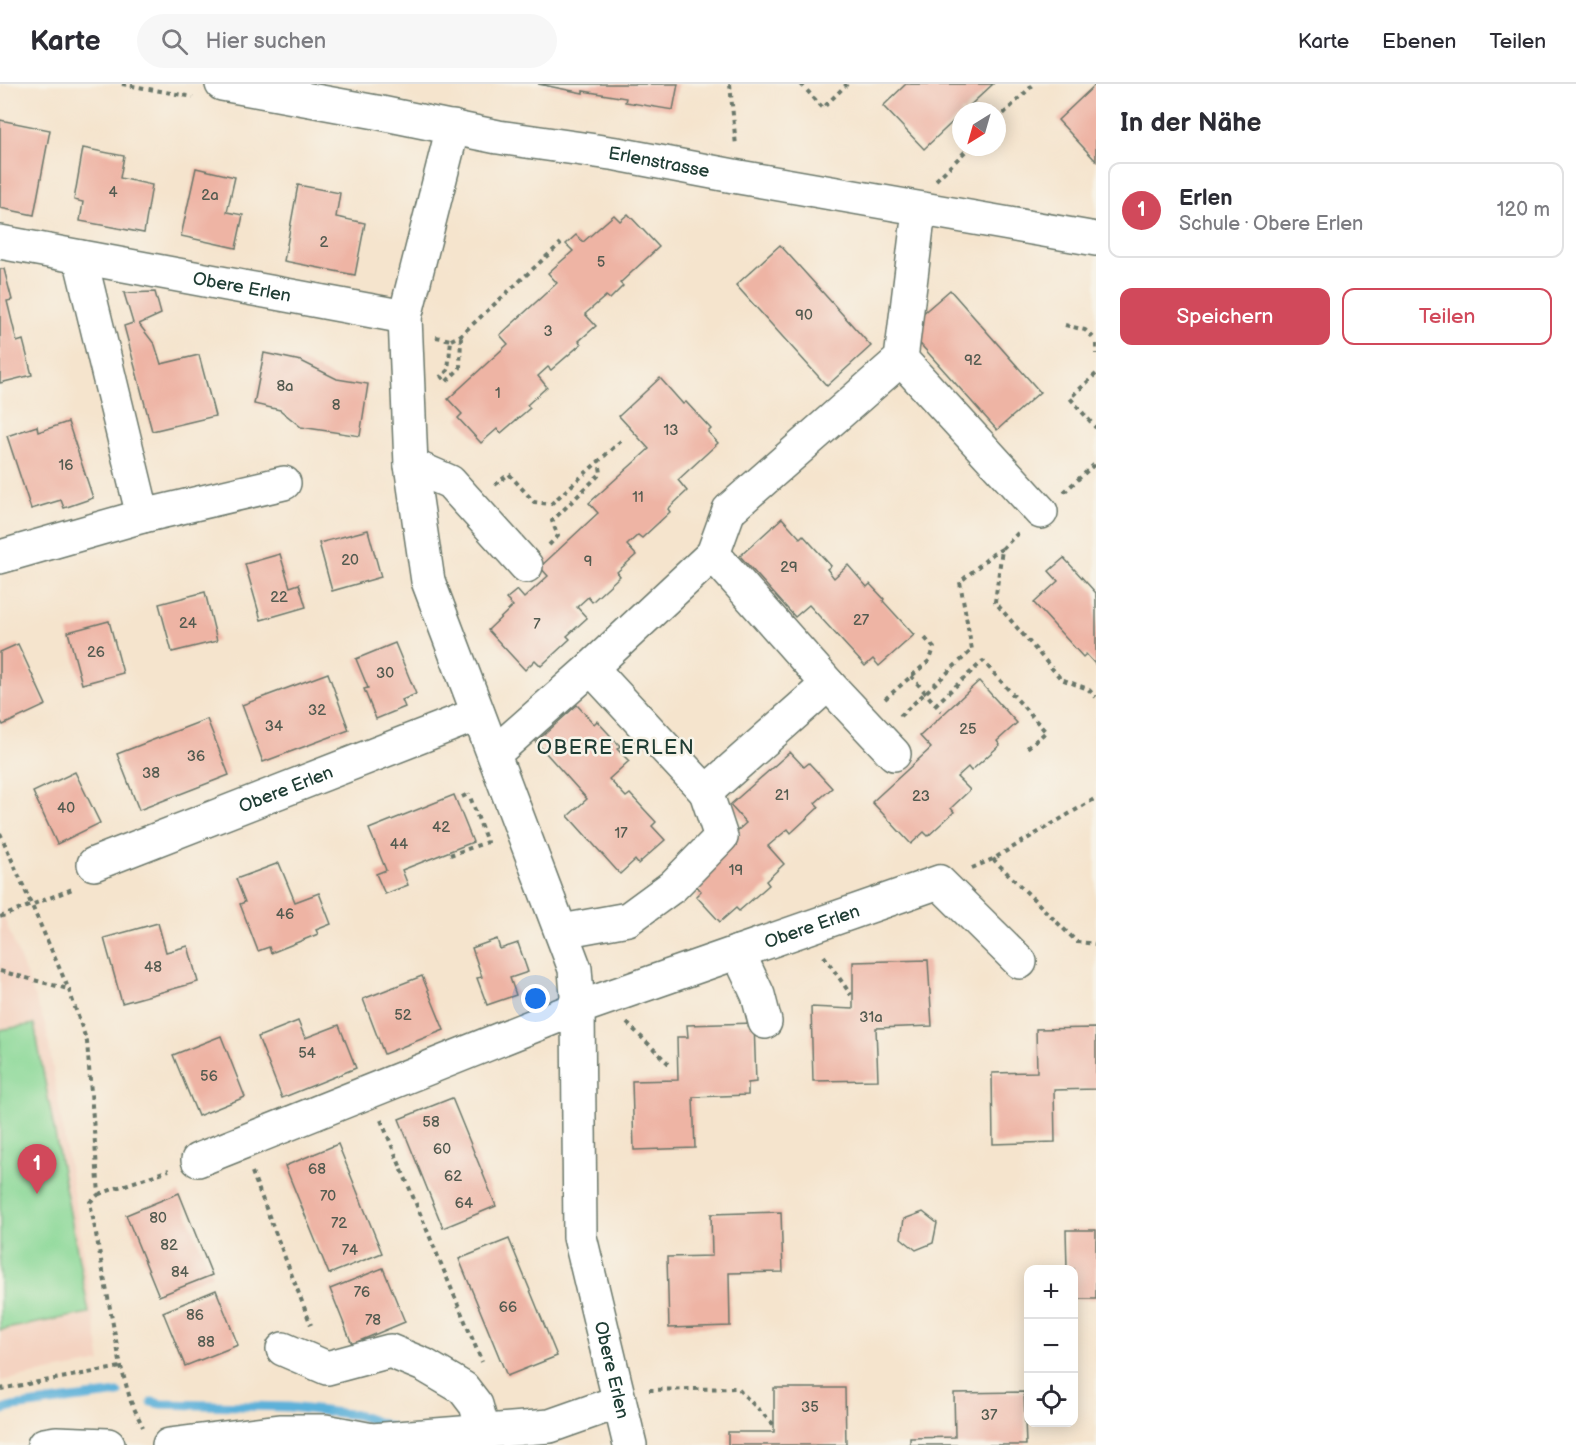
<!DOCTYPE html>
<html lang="de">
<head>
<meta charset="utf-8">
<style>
  :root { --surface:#fff; --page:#f7f7f7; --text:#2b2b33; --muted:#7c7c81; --line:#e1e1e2; --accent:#d1495b }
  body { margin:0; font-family:"Balsamiq Sans",sans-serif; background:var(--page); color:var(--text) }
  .controls { position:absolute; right:18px; bottom:18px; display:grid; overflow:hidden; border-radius:12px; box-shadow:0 3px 15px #0003 }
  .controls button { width:54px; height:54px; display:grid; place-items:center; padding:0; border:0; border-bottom:2px solid var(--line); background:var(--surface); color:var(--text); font:30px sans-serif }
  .compass { position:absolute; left:952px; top:18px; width:54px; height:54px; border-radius:50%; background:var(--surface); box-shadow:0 3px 15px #0003; rotate:217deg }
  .you { position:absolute; left:536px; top:915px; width:21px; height:21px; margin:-15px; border:4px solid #fff; border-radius:50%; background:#1a73e8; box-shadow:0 0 0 9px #1a73e833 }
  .badge { display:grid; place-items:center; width:39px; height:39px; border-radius:50%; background:var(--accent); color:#fff; font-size:20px; font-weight:700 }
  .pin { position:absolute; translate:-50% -50px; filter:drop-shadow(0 2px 3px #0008) }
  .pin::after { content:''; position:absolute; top:32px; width:21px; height:18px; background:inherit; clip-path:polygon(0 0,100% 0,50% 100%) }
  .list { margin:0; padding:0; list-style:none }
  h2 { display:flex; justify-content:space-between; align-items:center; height:78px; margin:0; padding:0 24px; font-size:26px }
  h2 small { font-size:20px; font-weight:400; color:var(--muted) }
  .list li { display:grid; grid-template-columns:39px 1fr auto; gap:18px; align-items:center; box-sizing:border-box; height:96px; margin:0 12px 12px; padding:0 12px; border:2px solid var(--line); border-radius:12px }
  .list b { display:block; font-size:22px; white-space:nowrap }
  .list p { margin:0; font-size:20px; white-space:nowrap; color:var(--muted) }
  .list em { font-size:20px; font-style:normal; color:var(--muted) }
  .actions { display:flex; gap:12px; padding:18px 24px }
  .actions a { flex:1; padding:14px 0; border:2px solid var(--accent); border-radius:12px; text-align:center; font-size:21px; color:var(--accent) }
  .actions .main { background:var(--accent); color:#fff }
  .icon { flex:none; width:33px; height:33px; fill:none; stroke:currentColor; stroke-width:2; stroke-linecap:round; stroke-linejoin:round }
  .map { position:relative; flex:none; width:1096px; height:1361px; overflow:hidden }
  header { display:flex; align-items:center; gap:36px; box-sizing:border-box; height:84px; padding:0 30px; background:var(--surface); border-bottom:2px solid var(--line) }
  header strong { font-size:28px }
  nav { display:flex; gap:33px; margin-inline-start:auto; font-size:21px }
  .search { width:420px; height:54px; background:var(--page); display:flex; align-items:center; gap:15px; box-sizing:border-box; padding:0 21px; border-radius:33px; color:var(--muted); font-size:22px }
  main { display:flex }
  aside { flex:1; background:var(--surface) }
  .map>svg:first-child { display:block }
  .built { fill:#f4d3c1 }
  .pitch { fill:#8ad897; stroke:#548a66; stroke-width:1.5 }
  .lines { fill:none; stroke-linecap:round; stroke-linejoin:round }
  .stream { stroke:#5db1d9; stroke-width:9 }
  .building { fill:#eeb4a4 }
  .minor-casing { stroke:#6a776a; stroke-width:36 }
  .path { stroke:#6a776a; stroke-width:4; stroke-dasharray:4.5 4.5; stroke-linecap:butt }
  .minor { stroke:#fff; stroke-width:33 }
  .labels { text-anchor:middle; stroke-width:5; stroke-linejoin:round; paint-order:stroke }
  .number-label { font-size:15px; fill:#535b50 }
  .street-label { font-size:18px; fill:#1f3d34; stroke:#f7f3e8 }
  .neighbourhood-label { font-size:20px; letter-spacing:1.5px; fill:#1f3d34; stroke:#f7f3e8 }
</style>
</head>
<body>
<header>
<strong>Karte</strong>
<div class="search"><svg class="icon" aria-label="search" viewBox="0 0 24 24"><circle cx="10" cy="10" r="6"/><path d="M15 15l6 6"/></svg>Hier suchen</div>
<nav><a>Karte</a><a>Ebenen</a><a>Teilen</a></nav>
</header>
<main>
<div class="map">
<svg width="1096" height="1361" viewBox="0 0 1096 1361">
  <rect width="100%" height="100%" fill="#f7f3e8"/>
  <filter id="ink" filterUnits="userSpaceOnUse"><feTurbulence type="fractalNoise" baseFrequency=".0167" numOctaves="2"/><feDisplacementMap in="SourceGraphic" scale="12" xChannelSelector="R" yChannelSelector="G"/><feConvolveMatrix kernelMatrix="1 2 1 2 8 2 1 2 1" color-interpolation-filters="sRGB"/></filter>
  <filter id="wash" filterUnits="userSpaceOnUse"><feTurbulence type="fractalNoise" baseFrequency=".008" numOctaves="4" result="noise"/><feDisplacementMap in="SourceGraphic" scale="24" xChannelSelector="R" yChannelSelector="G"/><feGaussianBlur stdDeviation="1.35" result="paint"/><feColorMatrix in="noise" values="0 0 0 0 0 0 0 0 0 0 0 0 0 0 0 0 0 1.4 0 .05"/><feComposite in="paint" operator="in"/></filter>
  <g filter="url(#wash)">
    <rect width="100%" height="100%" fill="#f5e4cd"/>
    <path class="built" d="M0,823L46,943L101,1278L0,1297Z"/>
    <path class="pitch" d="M34,940L89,1229L0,1246V946Z"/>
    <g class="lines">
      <g class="stream">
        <path d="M152,1318L161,1320L289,1323L357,1331L391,1343"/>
        <path d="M0,1327L13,1323L118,1309"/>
      </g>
    </g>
    <g id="blocks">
      <g class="building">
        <path d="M538,0H678L673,26L625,18L626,14L583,7V9Z"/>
        <path d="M906,0H993L964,27H961V30L924,65L883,22Z"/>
        <path d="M1096,0V77L1058,36Z"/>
        <path d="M0,36L50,46L34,131L0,124Z"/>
        <path d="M83,64L124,72L120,94L152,101L144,149L80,137L83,118L74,116Z"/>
        <path d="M196,84L235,93L227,128L243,131L236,164L181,152Z"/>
        <path d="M298,101L340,109L336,133L365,139L355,191L284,177Z"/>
        <path d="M628,130L659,163L620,199L623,202L610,215L606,212L585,230L596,242L579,257L581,260L551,286L548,283L538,292L547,303L527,321L530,324L501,349L497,345L481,359L458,334L462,330L448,315L508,260L500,251L557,199L548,189L573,167L566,160L576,151L583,158L614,131L620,137Z"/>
        <path d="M780,161L871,262L827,302L736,201Z"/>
        <path d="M0,185H4L12,216L7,217L17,258L23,256L32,291L0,299Z"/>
        <path d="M950,206L1040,308L997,346L906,244Z"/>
        <path d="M155,208L161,230L139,240L155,261L161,280L199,271L215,332L152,347L124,242L133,239L124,209Z"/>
        <path d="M264,269L301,277L337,295L368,300L360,352L301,343L280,326L254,320Z"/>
        <path d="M660,294L683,320L686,318L711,345L708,348L718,359L678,396L687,407L668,425L670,428L642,454L638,451L627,461L636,471L617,488L620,492L592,518L588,513L577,523L587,534L567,552L570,555L541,582L535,576L525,586L488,546L513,522L506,515L517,506L524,514L548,492L540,483L598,429L589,419L649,365L619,332Z"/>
        <path d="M68,338L93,414L64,424L61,416L31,425L7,352L37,342L38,348Z"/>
        <path d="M782,434L800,454L803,451L831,482L827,485L834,494L848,481L867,503L870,500L884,515L883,517L914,551L879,582L873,575L865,582L809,521L795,533L740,472Z"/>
        <path d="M368,446L381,493L332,507L319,459Z"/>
        <path d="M280,470L290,503L299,500L306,523L261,536L245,480Z"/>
        <path d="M1064,474L1096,509V581L1086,570L1083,573L1034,519L1058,497L1049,487Z"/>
        <path d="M205,508L217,557L172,568L159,520Z"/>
        <path d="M109,537L123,589L82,600L68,548Z"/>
        <path d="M395,559L416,610L402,616L405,623L376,635L364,605L368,604L356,575Z"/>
        <path d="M18,560L46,621L3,641L0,636V568Z"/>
        <path d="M328,589L349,646L263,678L242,621Z"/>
        <path d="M979,597L1017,639L997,657L1000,661L971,687L968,683L957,693L970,706L951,724L954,728L928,752L924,748L911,760L872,718L931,664L920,652Z"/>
        <path d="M577,621L594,640L597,637L620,662L617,665L629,677L609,695L626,713L630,710L656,738L652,742L665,756L638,780L635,776L620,790L568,732L587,715L536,658Z"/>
        <path d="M207,635L229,691L139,726L117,670Z"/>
        <path d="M790,668L804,683L809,679L832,704L815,719L819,723L791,749L788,745L768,762L784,780L766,797L769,801L739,827L736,824L720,838L696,812L701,807L687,792L746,739L730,721Z"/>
        <path d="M75,688L100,739L57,760L33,708Z"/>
        <path d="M454,711L473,758L402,786L408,801L385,810L376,790L386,786L369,745Z"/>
        <path d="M279,779L295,818L319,809L331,840L316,846L318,850L271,869L269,863L258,867L240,820L245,818L236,795Z"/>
        <path d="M158,839L166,868L188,862L198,898L122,919L104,854Z"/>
        <path d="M497,855L500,865L518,859L528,888L510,894L516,911L487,921L477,894L482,893L472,864Z"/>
        <path d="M928,876L932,942L876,944L878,996L813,997L811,923L853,925V878Z"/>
        <path d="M422,892L444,946L384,970L363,915Z"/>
        <path d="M298,937L305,954L339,941L356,984L282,1014L258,953Z"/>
        <path d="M754,939L756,998L748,999V1011L693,1013L695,1064L634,1066L632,997L678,996L677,953H688L687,941Z"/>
        <path d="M1096,944V1005L1054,1006L1055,1058L993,1060L992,989L1037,988L1036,945Z"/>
        <path d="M221,952L245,1013L198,1032L173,971Z"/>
        <path d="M452,1014L496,1122L443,1144L399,1035Z"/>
        <path d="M338,1060L382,1169L329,1190L285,1082Z"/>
        <path d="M179,1109L212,1191L159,1212L126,1131Z"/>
        <path d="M781,1128L783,1188L729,1189L730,1242L669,1244L667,1173L712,1172L711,1130Z"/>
        <path d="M923,1128L937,1139L933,1159L916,1166L901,1154L904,1135Z"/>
        <path d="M1066,1146H1096V1215H1074V1185H1067Z"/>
        <path d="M509,1155L557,1272L507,1292L459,1175Z"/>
        <path d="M383,1184L405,1238L352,1260L330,1205Z"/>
        <path d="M216,1206L238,1261L185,1282L163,1228Z"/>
        <path d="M774,1304H845L846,1361H728V1348H774Z"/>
        <path d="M1024,1308L1026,1361H910V1354L955,1353L954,1309Z"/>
      </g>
    </g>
  </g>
  <g filter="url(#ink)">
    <use href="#blocks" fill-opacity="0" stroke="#6a776a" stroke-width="1.5"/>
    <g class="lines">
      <defs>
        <g id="minor">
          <path id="s1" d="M222,0L376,28L498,53L617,70L739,93L1096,155"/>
          <path id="s2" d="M453,43L405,233L411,381L428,497L575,885L578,924L580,1153L630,1361"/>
          <path id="s3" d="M0,158L405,233"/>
          <path d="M901,275L1041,428"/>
          <path d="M411,381L450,398L526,482"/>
          <path d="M143,432L284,399"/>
          <path d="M713,470L729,426L901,275L917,143"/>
          <path d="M0,473L143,432L80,173"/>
          <path d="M591,584L706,708"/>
          <path d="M828,600L894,670"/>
          <path d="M495,669L591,584L713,470L828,600L706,708L721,753L673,802L628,835L562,847"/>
          <path id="s4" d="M94,780L478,630"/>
          <path d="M738,868L758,911L765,938"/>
          <path id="s5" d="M198,1076L578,924L939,798L1020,878"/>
          <path d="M283,1265L327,1284L390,1267L424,1281L463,1304L476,1321L483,1346"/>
          <path d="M44,1361L56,1359L108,1361"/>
          <path d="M169,1361L280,1347H325L372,1356L550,1342L618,1318"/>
        </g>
      </defs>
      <use href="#minor" class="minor-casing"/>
      <g class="path">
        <path d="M122,0L193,13"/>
        <path d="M730,0L736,62"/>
        <path d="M801,0L823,24L847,0"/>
        <path d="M997,36L1034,0"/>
        <path d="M936,96L970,63"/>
        <path d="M1065,241L1085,246L1096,256"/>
        <path d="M436,253L451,256L448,286L440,293"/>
        <path d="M451,256L461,251L561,159"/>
        <path d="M1096,260V270"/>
        <path d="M1096,290L1070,314L1096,344"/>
        <path d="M441,292L446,298L460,284L461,251"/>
        <path d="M495,401L509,390L534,418L551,420L621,357"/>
        <path d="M1064,408L1096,379"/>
        <path d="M1018,449L1002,465L995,518L1061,595L1088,605L1096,613"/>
        <path d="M549,461L558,452L552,437L601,389L599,377"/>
        <path d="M911,592L941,627"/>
        <path d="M885,615L930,576L934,564L924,553"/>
        <path d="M935,621L983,577L1046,648L1027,664"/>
        <path d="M900,632L972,566L960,498L993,470L1002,465"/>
        <path d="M462,713L470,709"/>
        <path d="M0,749L69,906L87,958L99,1110L90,1118L121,1283L131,1318L143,1343"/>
        <path d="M450,771L487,758L469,710"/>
        <path d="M993,775L1077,858L1096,860"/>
        <path d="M972,784L993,775L1096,714"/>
        <path d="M0,833L75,804"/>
        <path d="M824,872L851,911"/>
        <path d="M0,887L68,905"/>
        <path d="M627,939L672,983"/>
        <path d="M381,1036L482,1278"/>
        <path d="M252,1088L311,1241"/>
        <path d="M99,1110L169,1086"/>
        <path d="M0,1305L121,1283"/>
        <path d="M649,1306L737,1304L774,1341"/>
      </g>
      <use href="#minor" class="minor"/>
    </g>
  </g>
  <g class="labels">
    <g class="number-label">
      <text x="113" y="113">4</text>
      <text x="210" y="116">2a</text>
      <text x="324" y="163">2</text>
      <text x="601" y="183">5</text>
      <text x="804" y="236">90</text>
      <text x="548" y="252">3</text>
      <text x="973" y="281">92</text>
      <text x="285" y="307">8a</text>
      <text x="498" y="314">1</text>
      <text x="336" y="326">8</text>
      <text x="671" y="351">13</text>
      <text x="66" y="386">16</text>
      <text x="638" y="418">11</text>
      <text x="350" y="481">20</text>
      <text x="588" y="482">9</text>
      <text x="789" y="488">29</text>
      <text x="279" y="518">22</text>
      <text x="861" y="541">27</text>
      <text x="188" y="544">24</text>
      <text x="537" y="545">7</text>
      <text x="96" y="573">26</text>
      <text x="385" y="594">30</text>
      <text x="317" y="631">32</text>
      <text x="274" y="647">34</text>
      <text x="968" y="650">25</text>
      <text x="196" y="677">36</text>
      <text x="151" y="694">38</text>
      <text x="782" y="716">21</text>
      <text x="921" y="717">23</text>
      <text x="66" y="729">40</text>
      <text x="441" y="748">42</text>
      <text x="621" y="754">17</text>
      <text x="399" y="765">44</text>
      <text x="736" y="791">19</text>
      <text x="285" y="835">46</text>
      <text x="153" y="888">48</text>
      <text x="403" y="936">52</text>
      <text x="871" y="938">31a</text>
      <text x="307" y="974">54</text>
      <text x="209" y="997">56</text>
      <text x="431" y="1043">58</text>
      <text x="442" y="1070">60</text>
      <text x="317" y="1090">68</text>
      <text x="453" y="1097">62</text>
      <text x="328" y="1117">70</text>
      <text x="464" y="1124">64</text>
      <text x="158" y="1139">80</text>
      <text x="339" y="1144">72</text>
      <text x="169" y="1166">82</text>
      <text x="350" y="1171">74</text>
      <text x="180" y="1193">84</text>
      <text x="362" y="1213">76</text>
      <text x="508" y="1228">66</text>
      <text x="195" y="1236">86</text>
      <text x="373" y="1241">78</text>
      <text x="206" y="1263">88</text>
      <text x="810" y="1328">35</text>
      <text x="989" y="1336">37</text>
    </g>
    <g class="street-label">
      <text dy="6" stroke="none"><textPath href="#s1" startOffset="444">Erlenstrasse</textPath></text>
      <text dy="6" stroke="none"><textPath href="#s3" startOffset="246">Obere Erlen</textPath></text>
      <text dy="6" stroke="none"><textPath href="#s4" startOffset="206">Obere Erlen</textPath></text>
      <text dy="6" stroke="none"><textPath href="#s5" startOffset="657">Obere Erlen</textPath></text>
      <text dy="6" stroke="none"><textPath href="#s2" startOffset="1281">Obere Erlen</textPath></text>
    </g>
    <g class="neighbourhood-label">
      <text x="616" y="670">OBERE ERLEN</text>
    </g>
  </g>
</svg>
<div class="controls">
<button>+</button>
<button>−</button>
<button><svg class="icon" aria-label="locate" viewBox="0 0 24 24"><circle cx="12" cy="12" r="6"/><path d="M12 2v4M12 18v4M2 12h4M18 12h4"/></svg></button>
</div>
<svg class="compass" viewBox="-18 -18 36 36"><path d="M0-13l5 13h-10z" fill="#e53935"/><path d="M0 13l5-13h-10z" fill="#7c7c81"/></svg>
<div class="you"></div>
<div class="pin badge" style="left:37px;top:1110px">1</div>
</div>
<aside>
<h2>In der Nähe<small></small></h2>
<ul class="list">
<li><span class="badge">1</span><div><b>Erlen</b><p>Schule · Obere Erlen</p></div><em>120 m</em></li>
</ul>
<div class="actions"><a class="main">Speichern</a><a>Teilen</a></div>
</aside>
</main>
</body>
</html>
